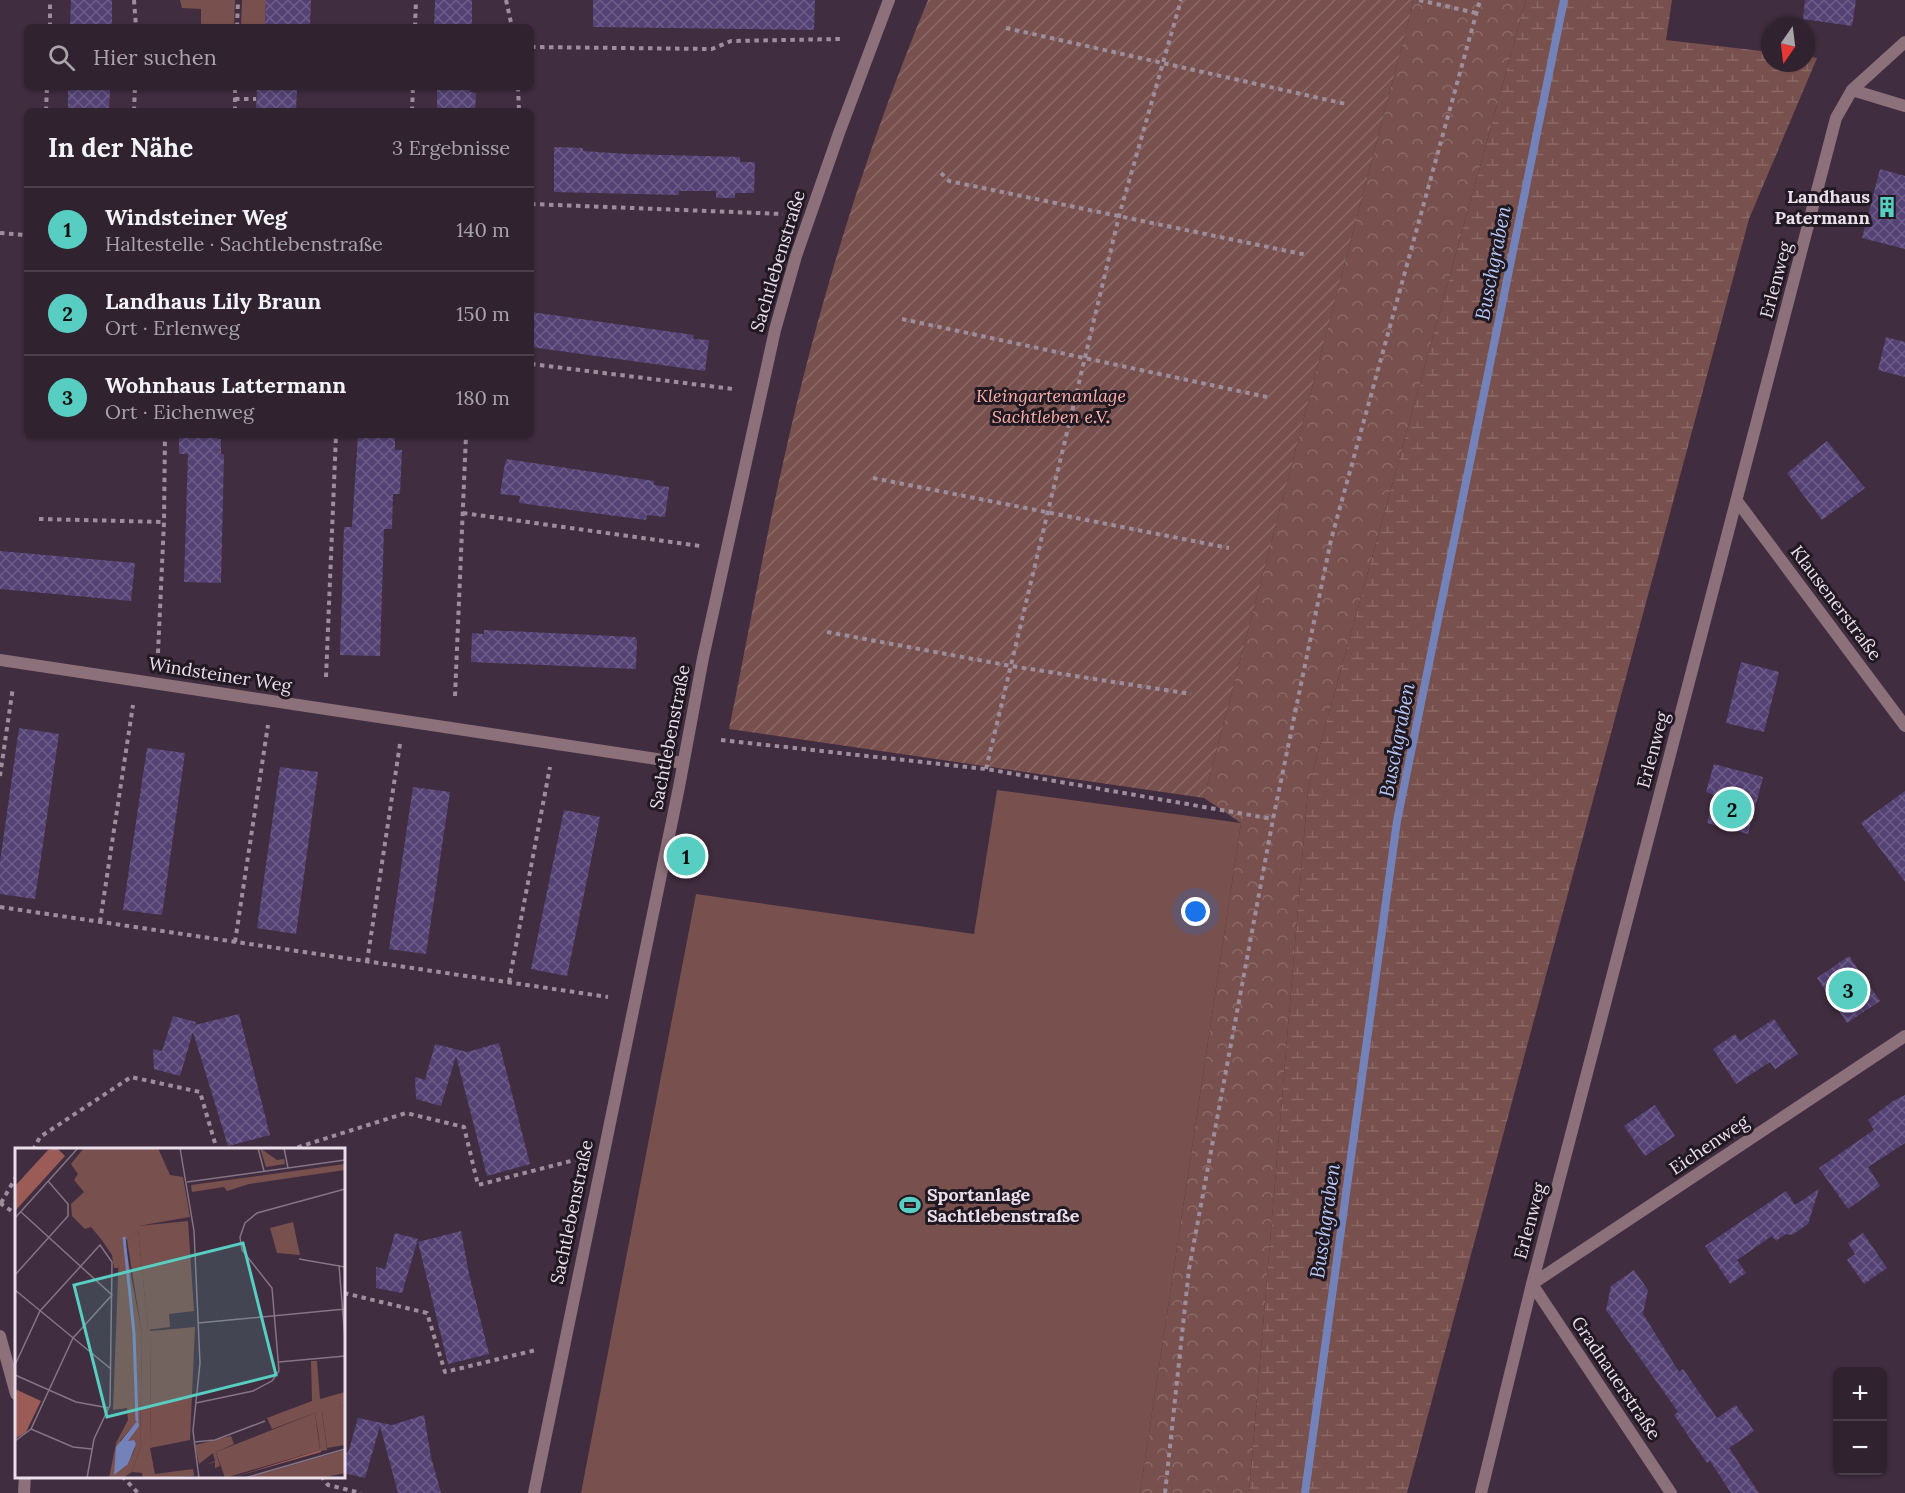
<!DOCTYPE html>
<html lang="de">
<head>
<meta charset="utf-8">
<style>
  :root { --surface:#30222f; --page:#3c2f3b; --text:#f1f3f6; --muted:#a8a4aa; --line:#4b3f4b; --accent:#57cec1 }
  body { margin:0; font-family:Lora,serif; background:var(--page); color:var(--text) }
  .controls { position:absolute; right:18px; bottom:18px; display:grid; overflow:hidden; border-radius:9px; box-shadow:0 2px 4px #0004 }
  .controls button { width:54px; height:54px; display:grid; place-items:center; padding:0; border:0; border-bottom:2px solid var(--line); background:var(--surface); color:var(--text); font:30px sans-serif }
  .compass { position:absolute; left:1761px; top:18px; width:54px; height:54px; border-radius:50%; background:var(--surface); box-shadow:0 2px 4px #0004; rotate:194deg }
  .you { position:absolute; left:1196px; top:912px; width:21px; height:21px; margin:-15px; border:4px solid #fff; border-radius:50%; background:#1a73e8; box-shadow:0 0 0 9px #1a73e833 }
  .badge { display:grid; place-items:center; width:39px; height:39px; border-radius:50%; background:var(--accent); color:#111; font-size:20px; font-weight:700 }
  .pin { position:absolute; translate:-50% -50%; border:3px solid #fff; box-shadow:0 2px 6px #0006 }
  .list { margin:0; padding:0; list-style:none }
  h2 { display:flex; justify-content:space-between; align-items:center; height:78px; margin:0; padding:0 24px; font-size:26px }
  h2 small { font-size:20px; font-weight:400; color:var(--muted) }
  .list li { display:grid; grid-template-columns:39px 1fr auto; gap:18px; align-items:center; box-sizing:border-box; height:84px; padding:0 24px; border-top:2px solid var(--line) }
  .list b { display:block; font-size:22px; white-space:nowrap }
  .list p { margin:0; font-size:20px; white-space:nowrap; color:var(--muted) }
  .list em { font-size:20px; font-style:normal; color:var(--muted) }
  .icon { flex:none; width:33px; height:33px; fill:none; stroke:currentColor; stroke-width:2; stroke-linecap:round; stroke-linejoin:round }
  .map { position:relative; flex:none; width:1905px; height:1493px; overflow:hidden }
  .search { position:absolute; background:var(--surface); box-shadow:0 2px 4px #0004; left:24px; top:24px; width:510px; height:66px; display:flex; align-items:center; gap:15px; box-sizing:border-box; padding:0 21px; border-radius:9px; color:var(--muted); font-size:22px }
  .panel { position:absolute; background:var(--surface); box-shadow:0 2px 4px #0004; left:24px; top:108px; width:510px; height:330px; border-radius:9px }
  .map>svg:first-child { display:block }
  .grass { fill:#78504d }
  .wetland { fill:url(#wetland-marsh) }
  .park { fill:url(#park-crowns) }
  .garden { fill:url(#garden-furrows) }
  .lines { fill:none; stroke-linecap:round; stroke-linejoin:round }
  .stream { stroke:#7383b9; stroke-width:8 }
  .building { fill:url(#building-cross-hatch) }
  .path { stroke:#9d8e9d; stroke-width:4; stroke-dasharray:4.5 4.5; stroke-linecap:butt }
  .street { stroke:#8c707a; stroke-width:12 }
  .labels { text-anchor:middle; stroke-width:6; stroke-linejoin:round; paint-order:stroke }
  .poi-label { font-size:18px; font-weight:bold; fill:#ebdfeb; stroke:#211921; text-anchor:end }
  .street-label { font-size:18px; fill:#ebdfeb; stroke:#211921 }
  .park-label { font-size:18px; font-style:italic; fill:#fdb0aa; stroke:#211921 }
  .water-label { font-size:20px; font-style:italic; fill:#b8c7f6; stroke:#211921 }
  .inset-river { fill:none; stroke:#7383b9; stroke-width:3 }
  .inset-road { fill:none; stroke:#847484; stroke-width:1.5 }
  .view { fill:#57cec1; fill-opacity:0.15; stroke:#57cec1; stroke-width:3 }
  .inset-edge { fill:none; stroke:#ebdfeb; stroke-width:3 }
</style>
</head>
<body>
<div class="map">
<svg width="1905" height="1493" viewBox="0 0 1905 1493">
  <defs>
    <pattern id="wetland-marsh" width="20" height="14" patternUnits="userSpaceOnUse" patternTransform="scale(1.5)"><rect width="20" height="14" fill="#78504d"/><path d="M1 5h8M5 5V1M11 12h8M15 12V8" fill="none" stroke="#8b6967"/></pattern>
    <pattern id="park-crowns" width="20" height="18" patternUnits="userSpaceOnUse" patternTransform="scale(1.5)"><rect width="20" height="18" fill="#78504d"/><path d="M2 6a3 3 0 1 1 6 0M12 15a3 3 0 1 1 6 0" fill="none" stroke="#8b6967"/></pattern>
    <pattern id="garden-furrows" width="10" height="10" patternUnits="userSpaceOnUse" patternTransform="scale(1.5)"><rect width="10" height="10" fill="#78504d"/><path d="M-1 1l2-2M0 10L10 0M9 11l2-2" fill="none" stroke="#8b6967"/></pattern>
    <pattern id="building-cross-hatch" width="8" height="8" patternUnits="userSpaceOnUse" patternTransform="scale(1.5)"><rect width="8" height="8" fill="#544274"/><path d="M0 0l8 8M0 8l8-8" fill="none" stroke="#6d5d88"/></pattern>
  </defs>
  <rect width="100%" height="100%" fill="#402d3f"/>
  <g class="grass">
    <path d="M180,0H235L234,27H201V9L182,8Z"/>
    <path d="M242,0H266L265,27H241Z"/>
    <path d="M997,790L1241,823L1140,1493H581L696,894L974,934Z"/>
  </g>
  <path class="wetland" d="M1526,0H1672L1666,40L1770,52V63H1806V56L1817,58L1749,219L1407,1493H1249L1308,789Z"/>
  <path class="park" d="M1414,0H1526L1308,789L1249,1493H1140L1241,823L1204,798Z"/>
  <path class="garden" d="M928,0H1414L1204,798L729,729C748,637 764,545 785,454C820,298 867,147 928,0Z"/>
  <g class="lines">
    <path class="stream" d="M1305,1493L1397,821L1564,0"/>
  </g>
  <g class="building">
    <path d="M71,0H112V27H70Z"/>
    <path d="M266,0H311L310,27H265Z"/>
    <path d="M435,0H472V27H434Z"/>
    <path d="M593,0H815L814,30L593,27Z"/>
    <path d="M1805,0H1856L1852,26L1803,19Z"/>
    <path d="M68,87H110L109,111H68Z"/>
    <path d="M257,87H297L296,111H256Z"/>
    <path d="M437,87H470V92L476,93L475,111H437Z"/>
    <path d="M554,147L583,148V151L628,154L740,157V162H755L754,193H735V198H716V191H679V195L554,192Z"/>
    <path d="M1880,169L1905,176V249L1862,238Z"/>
    <path d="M531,312L694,335L693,339L709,340L705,371L531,347Z"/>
    <path d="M1886,337L1905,342V377L1878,370Z"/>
    <path d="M179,435H218V439H221V454H224L221,583L184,582L188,454H179Z"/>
    <path d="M358,435H395V450H402L400,494H393L392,529H384L380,656L340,655L344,527H352Z"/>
    <path d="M1827,441L1865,488L1822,520L1787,473Z"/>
    <path d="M507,459L654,481V485L669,487L665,517L647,515L646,520L519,503L520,496L500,494L505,463Z"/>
    <path d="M0,551L135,563L131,601L0,589Z"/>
    <path d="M484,630L635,637L637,640L636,669L471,662L472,633L484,634Z"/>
    <path d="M1741,662L1779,672L1764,732L1726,723Z"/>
    <path d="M19,728L59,734L35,899L0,894V862Z"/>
    <path d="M147,748L185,753L162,915L123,910Z"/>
    <path d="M1714,764L1763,777L1748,834L1707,823L1714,795L1706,792Z"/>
    <path d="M280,767L318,772L296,934L257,928Z"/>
    <path d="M413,787L450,792L426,954L389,949Z"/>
    <path d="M1905,791V882L1861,823Z"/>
    <path d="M564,810L600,817L567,976L531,969Z"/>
    <path d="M1849,956L1880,1001L1847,1023L1817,978Z"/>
    <path d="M239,1014L270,1135L228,1146L193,1032L180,1076L154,1069L153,1049L162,1051L173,1016L196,1022L195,1025Z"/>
    <path d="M1774,1019L1798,1054L1775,1069L1770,1062L1736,1084L1713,1049L1735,1034L1740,1041Z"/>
    <path d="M499,1043L530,1164L487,1176L456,1056L441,1106L416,1099L415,1077L425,1080L435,1044L467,1052Z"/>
    <path d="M1905,1095V1143L1868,1167L1880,1186L1848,1209L1819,1168L1874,1130L1868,1120L1893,1101Z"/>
    <path d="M1655,1105L1675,1136L1645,1156L1624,1126Z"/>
    <path d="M1819,1189L1808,1224L1792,1235L1786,1234L1776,1241L1772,1236L1737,1260L1746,1273L1730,1284L1705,1246L1786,1191L1795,1205Z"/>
    <path d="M461,1231L469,1274L489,1354L448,1364L418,1242Z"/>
    <path d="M395,1233L418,1239L402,1293L376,1288V1267L385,1269Z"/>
    <path d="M1863,1233L1887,1268L1864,1284L1847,1260L1855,1254L1848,1243Z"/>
    <path d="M1634,1270L1648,1290L1643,1314L1679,1372L1683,1369L1717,1418L1736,1405L1754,1431L1729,1448L1759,1493H1731L1710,1461L1707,1463L1674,1415L1678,1412L1606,1310L1611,1286Z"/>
    <path d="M424,1415L431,1457L441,1493H398L380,1426L365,1478L344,1473V1452L348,1453L358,1418L392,1425Z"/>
  </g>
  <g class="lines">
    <g class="path">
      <path d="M134,0L136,27"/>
      <path d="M506,0L512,27"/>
      <path d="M1419,0L1476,13"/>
      <path d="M50,27V0"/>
      <path d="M237,27L238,0"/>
      <path d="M415,27L416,0"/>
      <path d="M1006,28L1346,104"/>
      <path d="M531,47L712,49L731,41L840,39"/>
      <path d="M518,87L519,111"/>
      <path d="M235,99H256"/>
      <path d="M46,111L47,87"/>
      <path d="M134,111L135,87"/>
      <path d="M235,111V87"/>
      <path d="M412,111L413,87"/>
      <path d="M941,173L949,181L1307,255"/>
      <path d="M531,204L783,214"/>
      <path d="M0,233L25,235L27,238"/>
      <path d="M902,319L1267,397"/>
      <path d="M531,364L733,389"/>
      <path d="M873,478L1229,548"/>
      <path d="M463,513L700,546"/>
      <path d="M39,519L164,522"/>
      <path d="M827,632L1011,666L1191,694"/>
      <path d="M158,653L164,522L165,435"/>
      <path d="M326,677L336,435"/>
      <path d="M455,696L466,435"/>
      <path d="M721,740L986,769L1273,819"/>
      <path d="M986,769L1119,216L1181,0"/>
      <path d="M0,776L13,687"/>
      <path d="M0,907L608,997"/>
      <path d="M100,922L133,705"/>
      <path d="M235,942L268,725"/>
      <path d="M367,962L400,744"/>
      <path d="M509,982L550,767"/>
      <path d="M33,1150L40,1137L131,1077L200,1092L217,1150"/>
      <path d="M289,1150L406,1113L464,1127L478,1185L575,1160"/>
      <path d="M0,1203L16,1214"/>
      <path d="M1,1203L16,1177"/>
      <path d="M344,1293L427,1313L445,1372L536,1350"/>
      <path d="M122,1476L138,1493"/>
      <path d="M321,1476L328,1485L361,1493"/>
      <path d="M1165,1493L1189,1269L1273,819L1331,540L1480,0"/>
    </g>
    <g class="street">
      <path d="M1852,90L1905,106"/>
      <path d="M1737,501L1905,726"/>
      <path d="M0,660L683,763"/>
      <path d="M0,1336L16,1394"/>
      <path d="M24,1493L25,1476"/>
      <path d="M534,1493L679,787L703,658L775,330L796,256L839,133L889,0"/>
      <path d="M1481,1493L1532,1284L1836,118L1852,90L1905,42"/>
      <path d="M1671,1493L1532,1284L1905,1036"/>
    </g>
  </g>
  <defs>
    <symbol id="building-bare" viewBox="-9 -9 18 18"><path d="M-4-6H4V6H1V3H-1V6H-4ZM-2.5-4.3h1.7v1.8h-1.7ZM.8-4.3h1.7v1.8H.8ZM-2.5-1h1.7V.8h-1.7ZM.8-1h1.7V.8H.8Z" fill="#57cec1" stroke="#211921" stroke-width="2.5" paint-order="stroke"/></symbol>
    <symbol id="stadium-bare" viewBox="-9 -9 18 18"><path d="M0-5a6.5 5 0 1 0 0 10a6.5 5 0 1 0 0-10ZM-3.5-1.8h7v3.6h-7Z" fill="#57cec1" stroke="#211921" stroke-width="2.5" paint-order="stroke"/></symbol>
  </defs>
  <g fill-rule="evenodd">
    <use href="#building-bare" x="1872" y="192" width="30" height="30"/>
    <use href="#stadium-bare" x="895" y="1190" width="30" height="30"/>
  </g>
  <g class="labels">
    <g class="poi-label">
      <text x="1870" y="203">Landhaus<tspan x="1870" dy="21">Patermann</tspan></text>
      <text x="927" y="1201" text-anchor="start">Sportanlage<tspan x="927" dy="21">Sachtlebenstraße</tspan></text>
    </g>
    <g class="street-label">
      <text transform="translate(778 261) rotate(-73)" y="6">Sachtlebenstraße</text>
      <text transform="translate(1776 280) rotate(-75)" y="6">Erlenweg</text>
      <text transform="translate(1836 603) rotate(53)" y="6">Klausenerstraße</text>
      <text transform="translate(220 675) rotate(9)" y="6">Windsteiner Weg</text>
      <text transform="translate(670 737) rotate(-79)" y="6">Sachtlebenstraße</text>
      <text transform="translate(1653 750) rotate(-75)" y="6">Erlenweg</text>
      <text transform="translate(1709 1145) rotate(-34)" y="6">Eichenweg</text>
      <text transform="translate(572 1212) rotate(-78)" y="6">Sachtlebenstraße</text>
      <text transform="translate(1530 1221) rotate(-75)" y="6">Erlenweg</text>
      <text transform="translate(1616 1378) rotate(56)" y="6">Gradnauerstraße</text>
    </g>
    <g class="park-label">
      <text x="1051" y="402">Kleingartenanlage<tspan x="1051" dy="21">Sachtleben e.V.</tspan></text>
    </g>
    <g class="water-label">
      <text transform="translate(1493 263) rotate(-79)" y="7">Buschgraben</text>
      <text transform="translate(1397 740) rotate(-79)" y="7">Buschgraben</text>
      <text transform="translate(1325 1221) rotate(-82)" y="7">Buschgraben</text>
    </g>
  </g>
  <g transform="translate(15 1148)">
    <rect width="330" height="330" fill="#402d3f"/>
    <path d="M69,0H143L155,27L168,29L175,69L123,78L173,73L179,163L154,166L155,179L133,182L123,81L112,92L109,89L103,120H99L97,107L86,91L76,79L70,81L57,68L56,56L69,44L59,32L63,26L56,16Z" fill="#78504d"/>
    <path d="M42,0L50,8L0,63V38L33,2ZM0,241L26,253L11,284L0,291ZM304,281L306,304L216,330L305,302Z" fill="#9b5c58"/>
    <path d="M109,89L127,186L125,301L117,324L108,330H94L101,295L113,272L112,260L98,262L104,103ZM119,277L113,293L120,300L113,316L105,293Z" fill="#78504d" fill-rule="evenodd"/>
    <path d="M245,0L262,12L269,11L270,16L251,19ZM330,16V22L234,36L212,43L209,39L177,44L176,37ZM278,74L285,107L262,105L255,80ZM123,80L133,181L136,183L135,300L140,326L178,321L179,328L128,330L127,325L117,324L125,301L127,186L112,92ZM296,213H302L305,251L330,244V257L307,264L312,302L306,303L300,265L257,281L252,270L297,253ZM216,288L219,296L201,304L205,318L200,320V314L190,317L200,313L198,305L184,316L180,297Z" fill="#78504d"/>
    <path d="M180,179L175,292L135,300L136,183ZM330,257V297L312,300L307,263ZM300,265L305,302L210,330L201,304ZM330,302V325L306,330H233Z" fill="#78504d"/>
    <path d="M123,272L124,278L113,293L119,292L121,296L113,316L99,327L101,299Z" fill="#7383b9"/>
    <path class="inset-river" d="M109,89L119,185L122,273"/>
    <path class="inset-road" d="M165,0L179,83L185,215L178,283L184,330M243,0L249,23M269,0L273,20M172,34L330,12M0,70L63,0M284,111L330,119M324,117L330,191M0,127L53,68V56L33,33M0,142L96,221M183,175L330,161M264,214L330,208M0,217L25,163L85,97L97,114L95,257L79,291L72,330M0,227L61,254L94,260M181,255L238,243L257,233L264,223L257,140L227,102L225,89L230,75L242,65L330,41M16,281L58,299L77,301M0,293L16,281L58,190L97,147L6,64M179,294L200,292L250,273M230,330L330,301"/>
    <path class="view" d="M228,95L261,227L92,269L59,137Z"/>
    <rect width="330" height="330" class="inset-edge"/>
  </g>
</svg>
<div class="controls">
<button>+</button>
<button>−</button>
</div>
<svg class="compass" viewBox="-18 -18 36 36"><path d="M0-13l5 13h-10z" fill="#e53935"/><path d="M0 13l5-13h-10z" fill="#a8a4aa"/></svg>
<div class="you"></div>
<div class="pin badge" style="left:686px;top:856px">1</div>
<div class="pin badge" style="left:1732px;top:809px">2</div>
<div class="pin badge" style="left:1848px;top:990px">3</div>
<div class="search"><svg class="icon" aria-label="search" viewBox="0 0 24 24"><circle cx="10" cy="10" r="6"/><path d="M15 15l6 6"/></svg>Hier suchen</div>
<section class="panel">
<h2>In der Nähe<small>3 Ergebnisse</small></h2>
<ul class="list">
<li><span class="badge">1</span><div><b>Windsteiner Weg</b><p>Haltestelle · Sachtlebenstraße</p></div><em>140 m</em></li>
<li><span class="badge">2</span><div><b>Landhaus Lily Braun</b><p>Ort · Erlenweg</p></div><em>150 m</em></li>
<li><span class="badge">3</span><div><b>Wohnhaus Lattermann</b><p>Ort · Eichenweg</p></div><em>180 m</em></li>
</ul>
</section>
</div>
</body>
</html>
